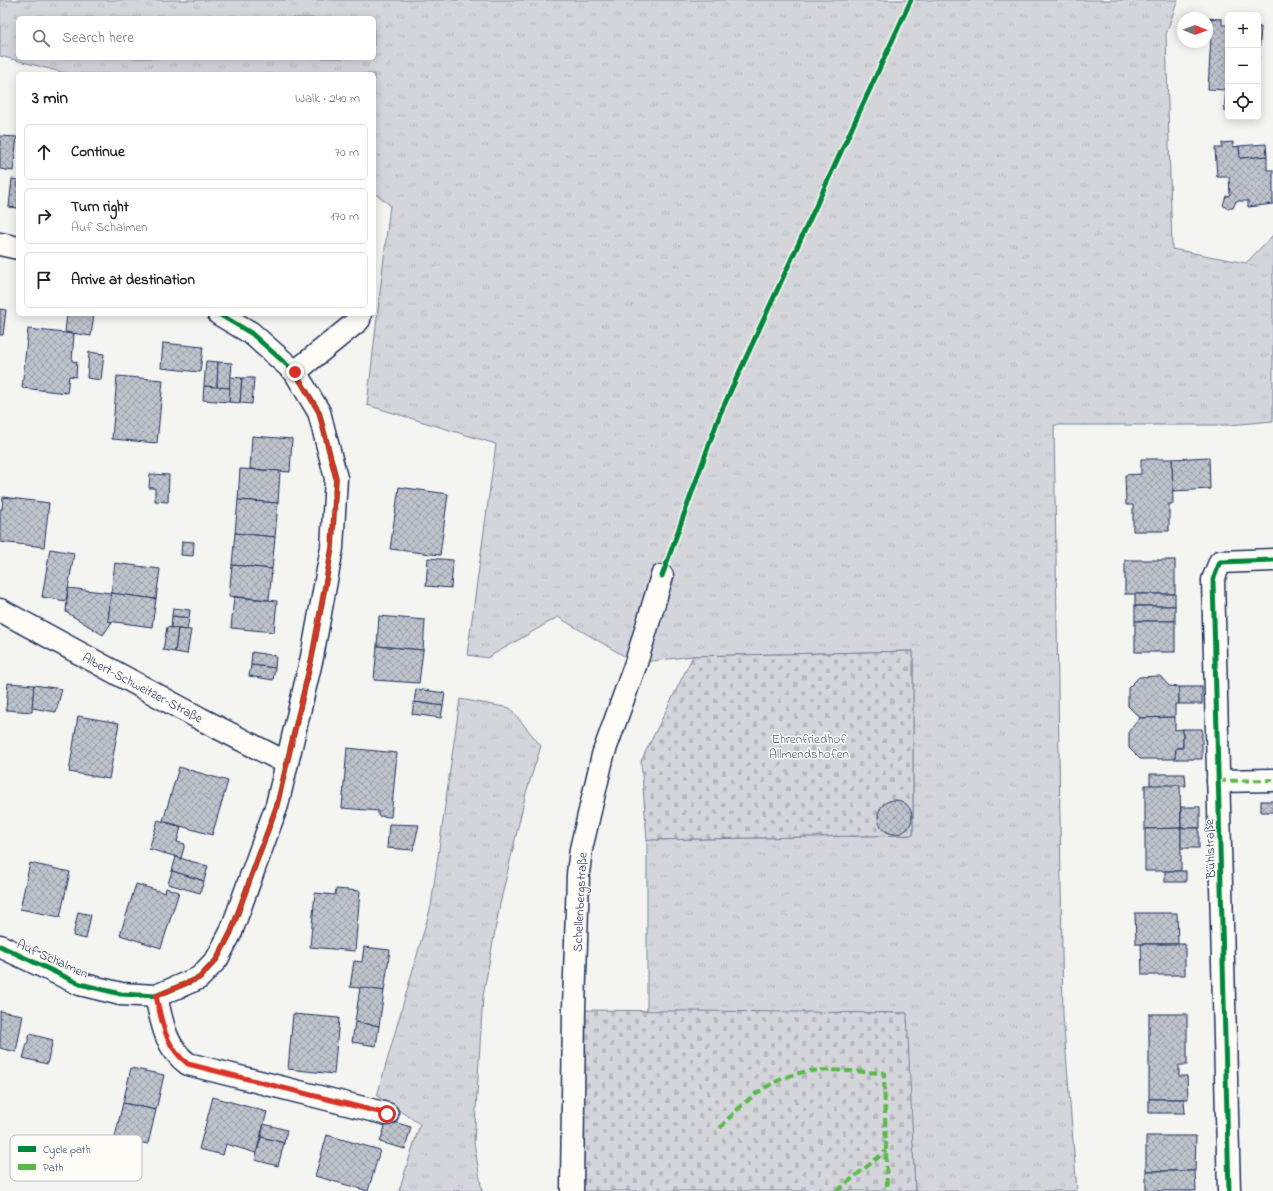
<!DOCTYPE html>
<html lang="en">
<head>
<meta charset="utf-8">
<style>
  :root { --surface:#fff; --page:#f6f6f6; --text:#222; --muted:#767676; --line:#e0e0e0 }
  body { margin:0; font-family:"Indie Flower",sans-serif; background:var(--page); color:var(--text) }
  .controls { position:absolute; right:12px; top:12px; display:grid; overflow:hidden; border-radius:6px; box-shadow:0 2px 10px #0003 }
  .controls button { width:36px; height:36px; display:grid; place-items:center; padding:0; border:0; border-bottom:1px solid var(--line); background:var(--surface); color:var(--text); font:20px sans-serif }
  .compass { position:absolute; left:1177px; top:12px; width:36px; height:36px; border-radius:50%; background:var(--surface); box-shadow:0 2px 10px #0003; rotate:91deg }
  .stop { position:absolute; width:12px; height:12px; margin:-9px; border:3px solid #d93025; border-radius:50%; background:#fff }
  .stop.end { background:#d93025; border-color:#fff; box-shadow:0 1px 4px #0008 }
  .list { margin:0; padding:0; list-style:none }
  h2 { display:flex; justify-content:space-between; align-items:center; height:52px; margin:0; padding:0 16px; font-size:17px }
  h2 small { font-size:13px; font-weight:400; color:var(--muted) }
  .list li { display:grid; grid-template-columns:26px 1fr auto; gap:12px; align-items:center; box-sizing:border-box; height:56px; margin:0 8px 8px; padding:0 8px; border:1px solid var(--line); border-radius:6px }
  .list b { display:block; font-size:15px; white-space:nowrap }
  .list p { margin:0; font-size:13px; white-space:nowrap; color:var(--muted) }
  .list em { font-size:13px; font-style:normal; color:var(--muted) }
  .icon { flex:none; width:22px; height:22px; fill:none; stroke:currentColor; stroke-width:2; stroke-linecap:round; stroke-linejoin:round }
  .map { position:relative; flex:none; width:1273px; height:1191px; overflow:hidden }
  .search { position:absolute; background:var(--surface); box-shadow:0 2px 10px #0003; left:16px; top:16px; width:360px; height:44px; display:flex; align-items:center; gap:10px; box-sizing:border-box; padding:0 14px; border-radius:6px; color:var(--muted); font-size:15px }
  .panel { position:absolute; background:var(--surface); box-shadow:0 2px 10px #0003; left:16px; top:72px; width:360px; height:244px; border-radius:6px }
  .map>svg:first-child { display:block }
  .grass { fill:url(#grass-tufts); stroke:#78829c; fill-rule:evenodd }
  .cemetery { fill:url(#cemetery-stones); stroke:#78829c }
  .building { fill:url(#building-cross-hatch); stroke:#1b2f5e }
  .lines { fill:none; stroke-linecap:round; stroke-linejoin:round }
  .minor-casing { stroke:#1b2f5e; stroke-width:25 }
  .minor { stroke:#fdfcf7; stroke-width:22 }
  .quiet { stroke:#58b947; stroke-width:4; stroke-dasharray:8 4; stroke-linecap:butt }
  .cycleway-casing { stroke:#fdfcf7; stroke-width:8 }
  .cycleway { stroke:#00873e; stroke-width:5 }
  .route { stroke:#d93025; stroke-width:5 }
  .labels { text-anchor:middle; stroke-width:3; stroke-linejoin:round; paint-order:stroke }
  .street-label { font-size:13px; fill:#1b2f5e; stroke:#fdfcf7 }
  .park-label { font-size:13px; fill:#49597d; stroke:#fdfcf7 }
  .key { fill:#fdfcf7; stroke:#b9bec9; stroke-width:1 }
  .key-label { font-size:11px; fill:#1b2f5e }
</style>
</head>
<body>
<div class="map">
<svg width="1273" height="1191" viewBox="0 0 1273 1191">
  <defs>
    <pattern id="grass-tufts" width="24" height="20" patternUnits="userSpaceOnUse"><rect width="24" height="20" fill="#d4d6db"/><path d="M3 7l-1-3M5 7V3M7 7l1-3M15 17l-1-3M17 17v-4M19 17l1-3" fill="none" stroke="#b5b8be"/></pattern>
    <pattern id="cemetery-stones" width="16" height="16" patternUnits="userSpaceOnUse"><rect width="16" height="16" fill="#d4d6db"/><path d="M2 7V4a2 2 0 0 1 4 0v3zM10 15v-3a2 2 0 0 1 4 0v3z" fill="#b5b8be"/></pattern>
    <pattern id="building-cross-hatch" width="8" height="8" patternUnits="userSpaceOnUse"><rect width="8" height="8" fill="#bfc3cc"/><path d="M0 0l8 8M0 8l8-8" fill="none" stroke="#9a9fa9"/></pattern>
  </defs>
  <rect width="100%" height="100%" fill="#f4f4f1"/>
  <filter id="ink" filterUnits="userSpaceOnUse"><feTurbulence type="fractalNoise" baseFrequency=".025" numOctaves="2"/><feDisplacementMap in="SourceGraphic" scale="8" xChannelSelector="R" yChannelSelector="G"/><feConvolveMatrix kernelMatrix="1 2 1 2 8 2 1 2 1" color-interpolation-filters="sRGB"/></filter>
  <g filter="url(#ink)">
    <g class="grass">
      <path d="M0,0H1178L1166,34L1172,249L1246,263L1273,235V421L1230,425H1054L1063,1016L1077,1191H915L906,1013L647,1012V840L913,835V651L693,656L636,663L558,617L487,658L467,655L496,444L367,405L390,205L374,193V74H69L0,56ZM18,18H374V58H18Z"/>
      <path d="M460,699L510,708L541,746L526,793L500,904L483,996L474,1142L482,1191H399L420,1124L377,1096L431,906Z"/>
    </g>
    <g class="cemetery">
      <path d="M913,651V835L647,840L641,761L693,656Z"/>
      <path d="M579,1010L907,1013L915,1191H578Z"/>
    </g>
    <g class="building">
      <path d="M1205,18L1222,19V25H1228V90L1208,89L1211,37H1207V18Z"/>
      <path d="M1258,27H1261L1258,70Z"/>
      <path d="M1226,90H1228V111H1224Z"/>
      <path d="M0,136L17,137L13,171L0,169Z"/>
      <path d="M1233,142V147L1239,146L1240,158L1267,156V170H1273V204L1248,207V201H1236L1233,208H1226L1223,205L1226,196L1230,195L1229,177H1217L1215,148H1222V143Z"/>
      <path d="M1266,144L1267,156L1240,158L1239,146Z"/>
      <path d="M12,179L18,180V208L9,207Z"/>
      <path d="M0,309L6,310L3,335H0Z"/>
      <path d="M67,314H94L91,336L65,332Z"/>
      <path d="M28,329L74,334L72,361L77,362L76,377L69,376L67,393L22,388Z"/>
      <path d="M163,343L203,347L200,372L161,368Z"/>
      <path d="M89,352L104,354L101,380L87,378Z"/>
      <path d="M206,361L218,362L217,388L204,386Z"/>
      <path d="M218,362L232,363L230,388H217Z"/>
      <path d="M117,376L163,380L157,443L112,439Z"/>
      <path d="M230,377L242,378L240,403L229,402Z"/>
      <path d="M242,378H254L252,404L240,403Z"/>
      <path d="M204,386L230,388L229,402L203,400Z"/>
      <path d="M252,436L292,439L290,472L250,469Z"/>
      <path d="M1209,457L1210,489L1173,491L1172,459Z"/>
      <path d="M1141,459H1172L1173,504H1169V531H1133V505H1126L1125,475L1141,474Z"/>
      <path d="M240,469L280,471L278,503L238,500Z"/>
      <path d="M150,474L169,475L168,502L155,501V488H149Z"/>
      <path d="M399,487L448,494L440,555L390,549Z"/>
      <path d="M3,497L49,503L44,547L0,542V509H2Z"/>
      <path d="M238,500L278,503L275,537L235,533Z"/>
      <path d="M235,533L275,537L272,569L232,565Z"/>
      <path d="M182,541L194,542L193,556L181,555Z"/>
      <path d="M50,549L74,553L66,601L42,597Z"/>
      <path d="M428,558L453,560L451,588L426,586Z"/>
      <rect x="1125" y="560" width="50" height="34"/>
      <path d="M115,563L160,569L156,599L111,593Z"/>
      <path d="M232,565L272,569L269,600L229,596Z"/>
      <path d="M68,588L111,593L108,621L112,622L103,635L66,612Z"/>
      <path d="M111,593L156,599L152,627L108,621Z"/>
      <rect x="1135" y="594" width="40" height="12"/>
      <path d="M234,597L277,601L274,632L231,628Z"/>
      <rect x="1135" y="606" width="40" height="15"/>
      <path d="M173,608L190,610L189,618L172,616Z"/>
      <path d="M172,616L189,618L187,630L171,628Z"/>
      <path d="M379,616L425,620L423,650L377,646Z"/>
      <rect x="1135" y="621" width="40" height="31"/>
      <path d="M167,627L178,629L175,652L163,650Z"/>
      <path d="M178,629L191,630L187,654L175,652Z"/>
      <path d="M377,646L423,650L419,683L374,680Z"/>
      <path d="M252,652L276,656L275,668L251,665Z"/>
      <path d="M251,665L275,668L273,680L249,676Z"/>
      <path d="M1160,676L1169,686L1179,687V704H1175V717L1140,718L1128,706V688L1139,677Z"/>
      <path d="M8,683L34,685L32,712L6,710Z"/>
      <path d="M34,685L62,689L56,712L32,708Z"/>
      <rect x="1179" y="687" width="23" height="17"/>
      <path d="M416,689L445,693L443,706L414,702Z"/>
      <path d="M414,702L443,706L441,718L412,714Z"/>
      <path d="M78,716L119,723L109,779L69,772Z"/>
      <path d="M1175,717V730L1183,729V748H1176L1175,759H1140L1129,748V731L1140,718Z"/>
      <path d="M1183,729H1202V759H1175L1176,748H1183Z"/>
      <path d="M347,748L397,753L391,817L378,816V811L342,808Z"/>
      <path d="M179,767L228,781L212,835L163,821Z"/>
      <path d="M1150,774H1185L1186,786H1150Z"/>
      <path d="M1145,785H1180L1181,828L1145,829Z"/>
      <circle cx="895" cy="817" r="17"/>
      <rect x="1261" y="801" width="12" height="11"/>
      <rect x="1181" y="807" width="19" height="21"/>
      <path d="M158,820L181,827L177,842L185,844L181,858L149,849Z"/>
      <path d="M389,824L419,825L413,850L387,848Z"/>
      <path d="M1181,828V871H1145V829Z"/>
      <rect x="1181" y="828" width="18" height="20"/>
      <path d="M176,857L208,866L204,881L172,871Z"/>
      <path d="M30,863L70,872L60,917L20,909Z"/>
      <path d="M172,871L204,881L200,893L168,884Z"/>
      <rect x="1165" y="871" width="21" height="11"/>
      <path d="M136,884L165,893L166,888L179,892L161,948L120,935Z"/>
      <path d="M336,889L360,891L355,951L310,947L315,893L335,895Z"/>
      <path d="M78,912L91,915L86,939L73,936Z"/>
      <path d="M1135,913H1177L1178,944H1136Z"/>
      <path d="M1141,944H1185V975H1142Z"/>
      <path d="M364,947L390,950L384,991L350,987L354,961L362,962Z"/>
      <path d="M360,987L384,991L379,1026L355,1022Z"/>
      <path d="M0,1011L23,1015L16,1052L0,1048Z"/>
      <path d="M293,1014L339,1018L334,1074L288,1069Z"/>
      <path d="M1149,1014H1187V1065H1179V1076H1187L1188,1099H1149Z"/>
      <path d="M355,1022L379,1026L376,1046L352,1042Z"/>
      <path d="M30,1034L53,1040L47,1064L23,1058Z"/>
      <path d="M131,1068L164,1075L156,1110L123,1103Z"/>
      <path d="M213,1097L267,1112L256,1153L226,1144L223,1155L199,1149Z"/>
      <path d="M1149,1099H1184L1185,1113H1149Z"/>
      <path d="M123,1103L156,1110L148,1144L115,1137Z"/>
      <path d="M387,1120L411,1127L405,1149L380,1142Z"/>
      <path d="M264,1124L287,1130L284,1143L261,1137Z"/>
      <path d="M327,1135L380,1150L368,1191L315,1176Z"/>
      <path d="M1146,1136H1196L1195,1171H1146Z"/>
      <path d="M261,1137L284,1143L278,1166L255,1160Z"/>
      <path d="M1146,1171H1195L1196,1191H1146Z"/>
    </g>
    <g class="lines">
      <defs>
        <g id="minor">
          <path d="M0,244L18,248"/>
          <path d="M295,372L359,320L360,314"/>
          <path d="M0,610L201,719L287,763"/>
          <path d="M1218,781L1273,780"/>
          <path d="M0,946L80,984L121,994L156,996L199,978L217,959L231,932L277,805L312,657L332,548L336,478L319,412L295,372L251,333L219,314"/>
          <path d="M156,996C162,1022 165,1047 188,1064L387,1114"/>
          <path d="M572,1191L574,1009L578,874L581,849L603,755L636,663L662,576"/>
          <path d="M1229,1191L1213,580L1220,562L1273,560"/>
        </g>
      </defs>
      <use href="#minor" class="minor-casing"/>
      <use href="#minor" class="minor"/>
      <g class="quiet">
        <path d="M1218,781L1273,780"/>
        <path d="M720,1128C743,1101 774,1075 811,1071C834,1069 860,1072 884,1073L887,1191"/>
        <path d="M837,1191L886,1151"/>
      </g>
      <defs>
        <g id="cycleway">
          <path d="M662,576L720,414L911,0"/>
          <path d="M0,946L80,984L121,994L156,996L199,978L217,959L231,932L277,805L312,657L332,548L336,478L319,412L295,372L251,333L219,314"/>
          <path d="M1229,1191L1213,580L1220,562L1273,560"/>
        </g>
      </defs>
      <use href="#cycleway" class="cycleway-casing"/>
      <use href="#cycleway" class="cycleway"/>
    </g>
  </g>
  <g class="lines" filter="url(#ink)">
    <path class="route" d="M295,372L319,412L336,478L332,548L312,657L277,805L231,932L217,959L199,978L156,996C162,1022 165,1047 188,1064L387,1114"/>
  </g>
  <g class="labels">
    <g class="street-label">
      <text transform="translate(143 687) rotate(28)" y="5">Albert-Schweitzer-Straße</text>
      <text transform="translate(1209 849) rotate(-92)" y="5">Bühlstraße</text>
      <text transform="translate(579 902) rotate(-87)" y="5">Schellenbergstraße</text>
      <text transform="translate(53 958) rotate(24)" y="5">Auf Schalmen</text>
    </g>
    <g class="park-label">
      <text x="809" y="743">Ehrenfriedhof<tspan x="809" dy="15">Allmendshofen</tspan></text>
    </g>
  </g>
  <rect x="10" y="1135" width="132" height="46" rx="6" class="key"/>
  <rect x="18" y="1146" width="18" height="6" fill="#00873e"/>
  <rect x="18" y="1164" width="18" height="6" fill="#58b947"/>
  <g class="key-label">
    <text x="43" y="1153">Cycle path</text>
    <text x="43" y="1171">Path</text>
  </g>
</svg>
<div class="controls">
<button>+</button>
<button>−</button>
<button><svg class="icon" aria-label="locate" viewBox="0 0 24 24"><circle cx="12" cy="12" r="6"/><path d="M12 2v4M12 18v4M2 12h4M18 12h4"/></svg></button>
</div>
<svg class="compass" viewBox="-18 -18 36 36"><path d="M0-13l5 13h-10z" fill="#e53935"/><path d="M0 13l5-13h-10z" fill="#767676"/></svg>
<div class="stop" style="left:387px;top:1114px"></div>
<div class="stop end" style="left:295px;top:372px"></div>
<div class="search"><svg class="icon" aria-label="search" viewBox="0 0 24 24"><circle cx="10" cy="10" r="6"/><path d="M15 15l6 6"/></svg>Search here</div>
<section class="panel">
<h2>3 min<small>Walk · 240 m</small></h2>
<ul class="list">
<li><svg class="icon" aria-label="ahead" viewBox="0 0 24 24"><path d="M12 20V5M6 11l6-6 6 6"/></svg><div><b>Continue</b></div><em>70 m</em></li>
<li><svg class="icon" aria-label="right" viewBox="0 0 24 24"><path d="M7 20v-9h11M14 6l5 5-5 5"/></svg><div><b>Turn right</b><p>Auf Schalmen</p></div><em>170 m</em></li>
<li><svg class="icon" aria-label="arrive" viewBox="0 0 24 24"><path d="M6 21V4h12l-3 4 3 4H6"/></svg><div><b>Arrive at destination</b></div></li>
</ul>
</section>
</div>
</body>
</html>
